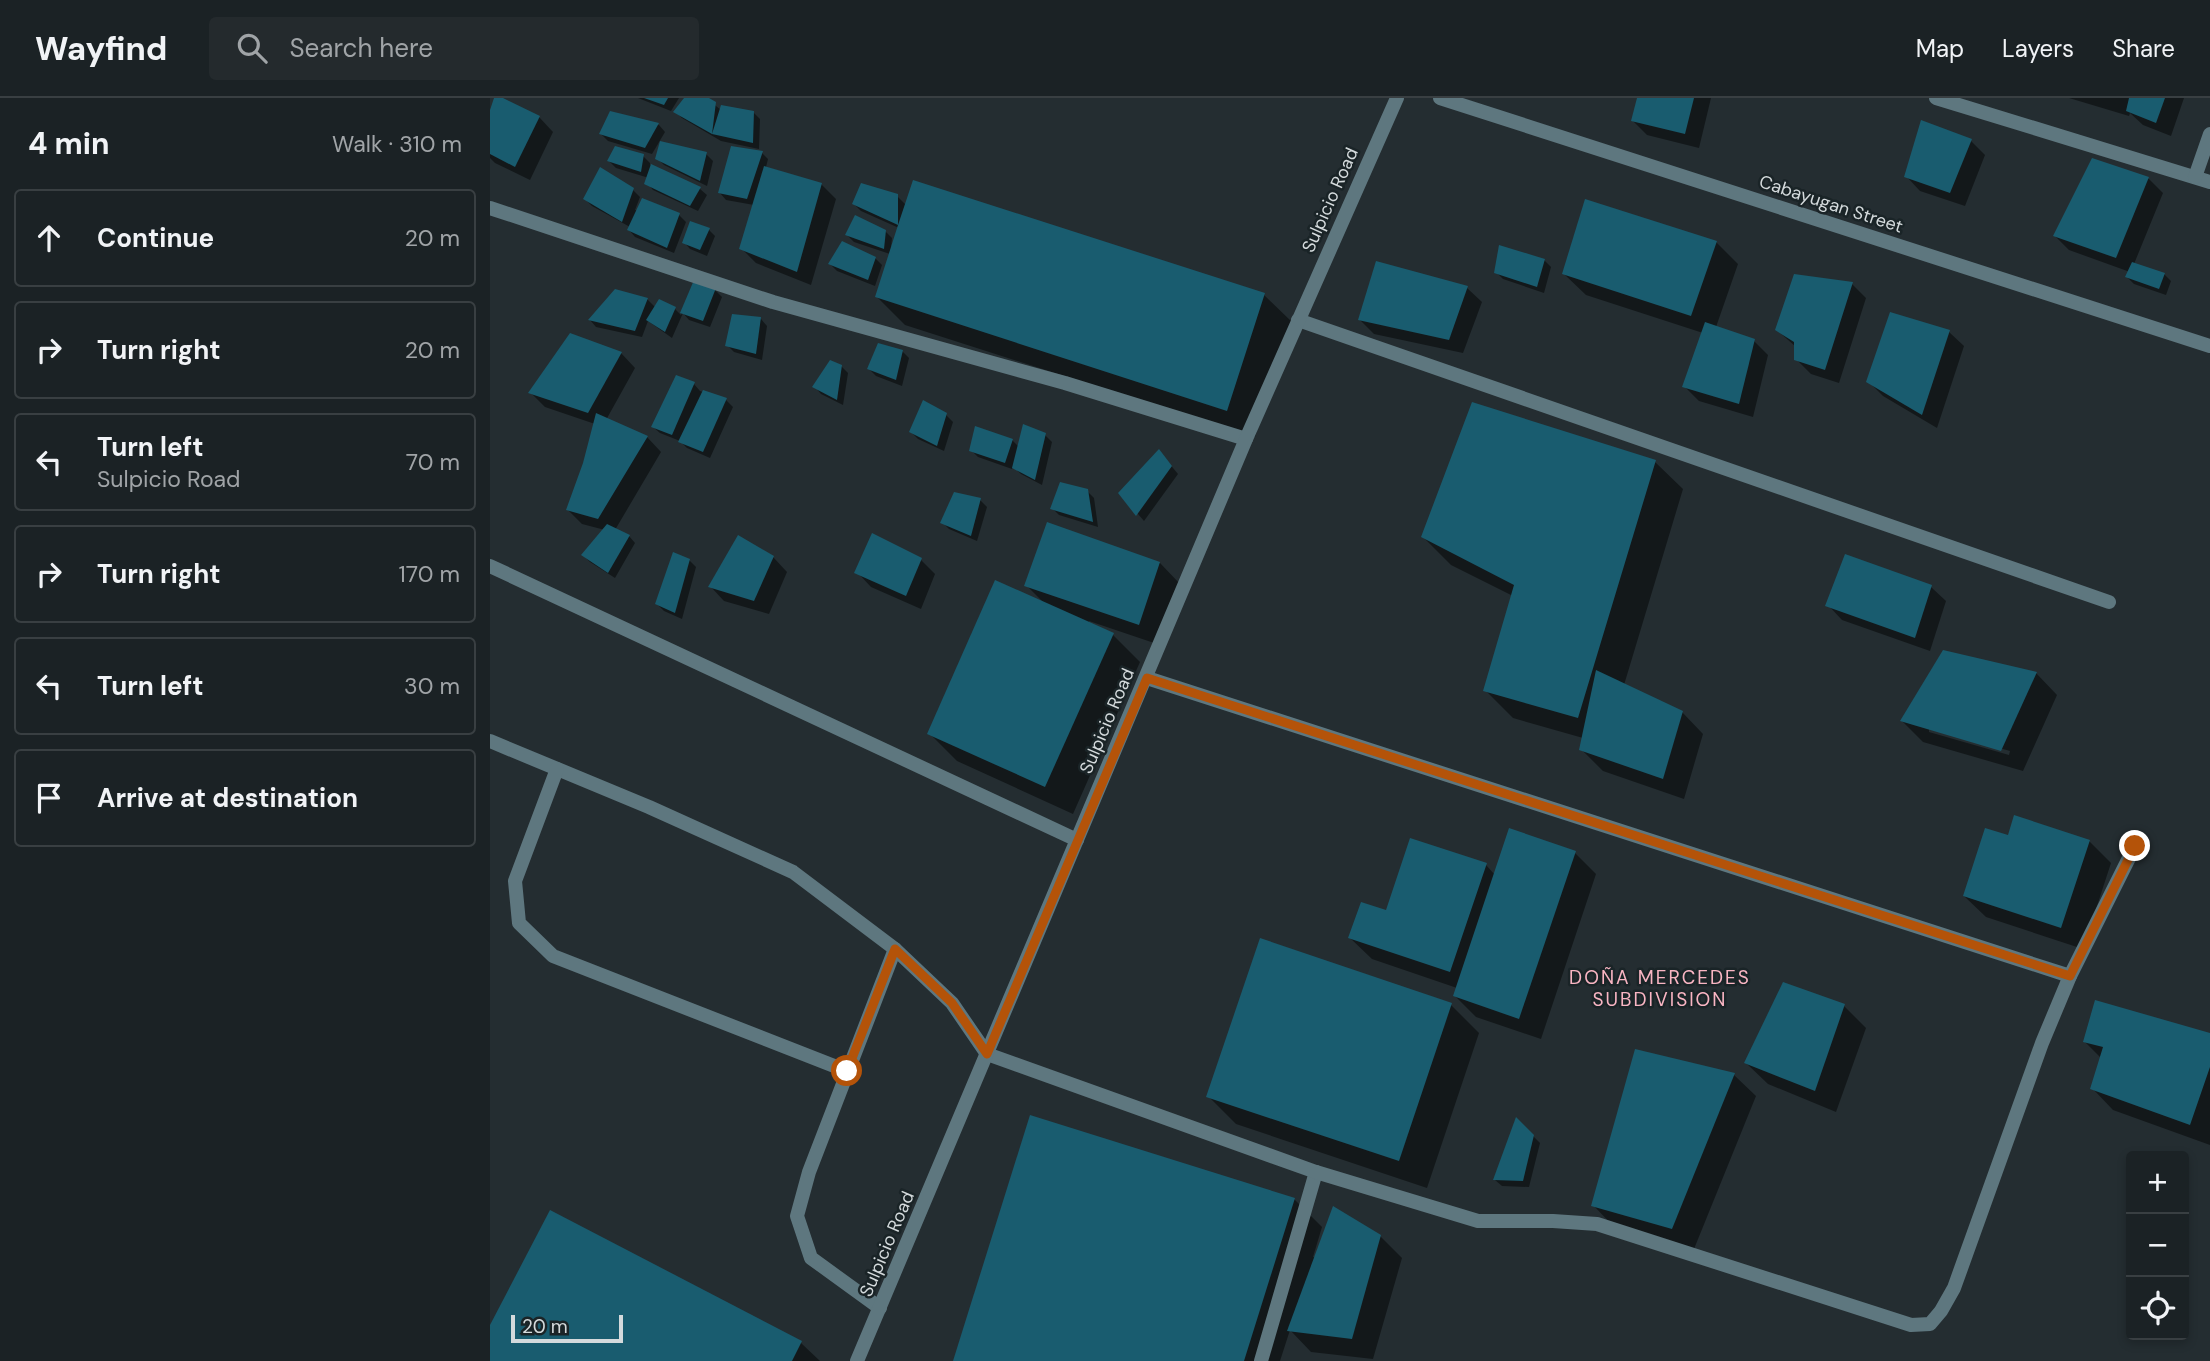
<!DOCTYPE html>
<html lang="en">
<head>
<meta charset="utf-8">
<style>
  :root { --surface:#1b2225; --page:#242a2d; --text:#f1f3f6; --muted:#a0a4a7; --line:#393f42 }
  body { margin:0; font-family:"DM Sans",sans-serif; background:var(--page); color:var(--text) }
  .controls { position:absolute; right:21px; bottom:21px; display:grid; overflow:hidden; border-radius:7px; box-shadow:0 4px 10px #0003 }
  .controls button { width:63px; height:63px; display:grid; place-items:center; padding:0; border:0; border-bottom:2px solid var(--line); background:var(--surface); color:var(--text); font:35px sans-serif }
  .scale { position:absolute; left:21px; bottom:18px; width:112px; box-sizing:border-box; padding-left:7px; border:4px solid #d4dadc; border-top:0; font-size:19px; line-height:24px; white-space:nowrap; color:#d4dadc; -webkit-text-stroke:5px #1a2427; paint-order:stroke }
  .stop { position:absolute; width:21px; height:21px; margin:-16px; border:5px solid #b45309; border-radius:50%; background:#fff }
  .stop.end { background:#b45309; border-color:#fff; box-shadow:0 2px 7px #0008 }
  .list { margin:0; padding:0; list-style:none }
  h2 { display:flex; justify-content:space-between; align-items:center; height:91px; margin:0; padding:0 28px; font-size:30px }
  h2 small { font-size:23px; font-weight:400; color:var(--muted) }
  .list li { display:grid; grid-template-columns:46px 1fr auto; gap:21px; align-items:center; box-sizing:border-box; height:98px; margin:0 14px 14px; padding:0 14px; border:2px solid var(--line); border-radius:7px }
  .list b { display:block; font-size:26px; white-space:nowrap }
  .list p { margin:0; font-size:23px; white-space:nowrap; color:var(--muted) }
  .list em { font-size:23px; font-style:normal; color:var(--muted) }
  .icon { flex:none; width:38px; height:38px; fill:none; stroke:currentColor; stroke-width:2; stroke-linecap:round; stroke-linejoin:round }
  .map { position:relative; flex:none; width:1720px; height:1263px; overflow:hidden }
  header { display:flex; align-items:center; gap:42px; box-sizing:border-box; height:98px; padding:0 35px; background:var(--surface); border-bottom:2px solid var(--line) }
  header strong { font-size:33px }
  nav { display:flex; gap:38px; margin-inline-start:auto; font-size:24px }
  .search { width:490px; height:63px; background:var(--page); display:flex; align-items:center; gap:18px; box-sizing:border-box; padding:0 24px; border-radius:7px; color:var(--muted); font-size:26px }
  main { display:flex }
  aside { flex:1; background:var(--surface) }
  .map>svg:first-child { display:block }
  .shadow { fill:#0007; fill-rule:evenodd }
  .building { fill:#195c6f }
  .lines { fill:none; stroke-linecap:round; stroke-linejoin:round }
  .lane { stroke:#5e777f; stroke-width:14 }
  .street { stroke:#5e777f; stroke-width:14 }
  .route { stroke:#b45309; stroke-width:9 }
  .labels { text-anchor:middle; stroke-width:5; stroke-linejoin:round; paint-order:stroke }
  .street-label { font-size:18px; fill:#d4dadc; stroke:#1a2427 }
  .neighbourhood-label { font-size:19px; letter-spacing:2px; fill:#f9b5c3; stroke:#1a2427 }
</style>
</head>
<body>
<header>
<strong>Wayfind</strong>
<div class="search"><svg class="icon" aria-label="search" viewBox="0 0 24 24"><circle cx="10" cy="10" r="6"/><path d="M15 15l6 6"/></svg>Search here</div>
<nav><a>Map</a><a>Layers</a><a>Share</a></nav>
</header>
<main>
<aside>
<h2>4 min<small>Walk · 310 m</small></h2>
<ul class="list">
<li><svg class="icon" aria-label="ahead" viewBox="0 0 24 24"><path d="M12 20V5M6 11l6-6 6 6"/></svg><div><b>Continue</b></div><em>20 m</em></li>
<li><svg class="icon" aria-label="right" viewBox="0 0 24 24"><path d="M7 20v-9h11M14 6l5 5-5 5"/></svg><div><b>Turn right</b></div><em>20 m</em></li>
<li><svg class="icon" aria-label="left" viewBox="0 0 24 24"><path d="M17 20v-9H6M10 6l-5 5 5 5"/></svg><div><b>Turn left</b><p>Sulpicio Road</p></div><em>70 m</em></li>
<li><svg class="icon" aria-label="right" viewBox="0 0 24 24"><path d="M7 20v-9h11M14 6l5 5-5 5"/></svg><div><b>Turn right</b></div><em>170 m</em></li>
<li><svg class="icon" aria-label="left" viewBox="0 0 24 24"><path d="M17 20v-9H6M10 6l-5 5 5 5"/></svg><div><b>Turn left</b></div><em>30 m</em></li>
<li><svg class="icon" aria-label="arrive" viewBox="0 0 24 24"><path d="M6 21V4h12l-3 4 3 4H6"/></svg><div><b>Arrive at destination</b></div></li>
</ul>
</aside>
<div class="map">
<svg width="1720" height="1263" viewBox="0 0 1720 1263">
  <rect width="100%" height="100%" fill="#242d31"/>
  <g class="shadow">
    <path d="M6,0L49,19L63,34L40,82L5,65L0,60V18Z"/>
    <path d="M148,0H189L181,13Z"/>
    <path d="M196,0H216L231,12L263,14L270,21L269,51L231,43L192,20L186,14Z"/>
    <path d="M1149,0H1221L1209,50L1157,37L1143,23Z"/>
    <path d="M1579,0H1694L1681,38L1653,27L1640,15L1639,18Z"/>
    <path d="M121,15L169,27L175,34L162,56L118,43L111,36Z"/>
    <path d="M1481,43L1495,57L1475,108L1430,93L1416,78Z"/>
    <path d="M272,55L278,61L276,69L331,86L346,101L321,187L266,165L251,150L264,107L236,102L230,95Z"/>
    <path d="M216,56L223,63L217,88L174,67L167,60Z"/>
    <path d="M153,58L160,65V67L210,91L217,97L208,113L163,92L157,85L159,80L126,70L119,63Z"/>
    <path d="M1603,62L1659,81L1673,95L1644,166L1674,176L1681,183L1676,197L1644,186L1637,179L1640,174L1579,152L1565,138Z"/>
    <path d="M143,92L150,99L145,112L148,113L153,102L189,117L196,124L184,155L145,139L139,132L140,129L102,108L95,101Z"/>
    <path d="M407,98L416,107L774,197L802,224L765,339L415,227L387,199L400,156L364,144L357,137L395,133L402,140L401,150L409,130L371,113L364,106Z"/>
    <path d="M219,132L225,138L217,158L200,151L194,144Z"/>
    <path d="M1226,144L1248,166L1226,229L1264,243L1278,257L1263,319L1209,303L1194,288L1213,235L1096,197L1074,176Z"/>
    <path d="M385,160L392,167L385,188L347,173L340,166Z"/>
    <path d="M1054,162L1061,169L1054,195L1013,181L1006,174Z"/>
    <path d="M205,184L225,192L232,199L220,229L199,222L193,215L182,240L158,223L152,239L106,229L100,222L157,201L166,210L185,211L191,217Z"/>
    <path d="M1362,186L1376,200L1349,285L1321,276L1306,261V249L1287,232Z"/>
    <path d="M977,190L992,204L973,255L884,236L870,222Z"/>
    <path d="M271,221L277,228L272,262L244,254L237,247Z"/>
    <path d="M1459,234L1474,248L1447,330L1393,298L1378,283Z"/>
    <path d="M412,253L419,260L412,288L386,278L379,271Z"/>
    <path d="M131,255L145,270L116,322L157,339L171,354L125,432L139,438L145,445L125,480L100,464L93,457L115,432L92,426L78,412L94,365L105,326L55,309L41,295Z"/>
    <path d="M351,268L358,275L353,307L331,296L325,289Z"/>
    <path d="M204,286L210,293L236,302L243,309L220,360L197,350L190,343L170,335L163,329Z"/>
    <path d="M456,317L463,324L454,353L428,341L421,334Z"/>
    <path d="M555,337L562,344L552,387L531,376L523,368L522,371L488,359L481,352L522,342L529,349Z"/>
    <path d="M669,353L688,376L654,423L630,395Z"/>
    <path d="M1165,364L1193,391L1134,587L1192,614L1213,636L1194,701L1113,673L1091,651L1093,640L1023,620L995,592L1023,498L961,467L933,439Z"/>
    <path d="M597,393L604,400L608,429L569,417L562,410Z"/>
    <path d="M490,402L497,409L487,443L459,431L452,424Z"/>
    <path d="M283,459L297,474L279,516L234,503L220,488Z"/>
    <path d="M199,462L206,469L192,521L174,513L167,506Z"/>
    <path d="M431,462L445,476L431,511L381,489L367,474Z"/>
    <path d="M670,465L691,487L670,547L599,523L598,526L622,536L650,564L583,716L467,663L439,635L555,506L536,487Z"/>
    <path d="M1441,489L1456,503L1440,553L1352,522L1338,507Z"/>
    <path d="M1546,575L1567,597L1533,673L1433,644L1412,623ZM1439,630L1520,653L1519,657L1439,634Z"/>
    <path d="M1519,739L1599,743L1621,765L1593,851L1496,819L1474,798Z"/>
    <path d="M1085,755L1106,776L1051,941L986,919L965,898L967,890L882,861L860,840L897,815L996,767L1005,777Z"/>
    <path d="M961,907L989,935L937,1090L746,1026L718,998Z"/>
    <path d="M1354,908L1376,930L1346,1014L1278,986L1256,965Z"/>
    <path d="M1720,937V1047L1623,1012L1602,990L1611,960L1595,944Z"/>
    <path d="M1244,977L1266,998L1204,1151L1124,1129L1103,1107Z"/>
    <path d="M1027,1022L1050,1045L1039,1089L1012,1088L1005,1082Z"/>
    <path d="M804,1101L832,1129L823,1159L826,1160L890,1138L912,1160L883,1261L821,1254L800,1232L790,1263H465Z"/>
    <path d="M61,1114L311,1245L330,1263H0V1231Z"/>
  </g>
  <g class="building">
    <path d="M4,0H13L50,18L25,69L0,56V12Z"/>
    <path d="M154,0H178L174,7Z"/>
    <path d="M194,0H219L226,4L222,36L231,7L264,13L263,45L222,36L183,14Z"/>
    <path d="M1147,0H1204L1195,36L1141,23Z"/>
    <path d="M1639,0H1675L1666,25L1636,13Z"/>
    <path d="M120,13L169,25L155,50L109,36Z"/>
    <path d="M1431,22L1482,41L1460,95L1414,79Z"/>
    <path d="M170,43L217,54L210,83L165,61Z"/>
    <path d="M125,48L154,56L151,74L117,63Z"/>
    <path d="M241,48L273,53L257,101L228,95Z"/>
    <path d="M1602,60L1659,79L1626,160L1563,138Z"/>
    <path d="M161,66L211,89L200,108L154,86Z"/>
    <path d="M274,68L332,85L307,174L249,151Z"/>
    <path d="M110,69L144,90L132,124L93,101Z"/>
    <path d="M423,82L775,195L737,313L385,199L408,127L362,106L371,85L408,96V127Z"/>
    <path d="M152,100L190,115L177,150L137,132Z"/>
    <path d="M1095,101L1227,143L1201,218L1072,176Z"/>
    <path d="M365,117L396,132L394,151L355,137Z"/>
    <path d="M200,123L220,130L210,152L192,145Z"/>
    <path d="M352,143L386,159L378,182L338,166Z"/>
    <path d="M1009,147L1055,161L1047,189L1004,175Z"/>
    <path d="M886,163L978,188L959,242L868,222Z"/>
    <path d="M1642,164L1675,175L1669,191L1635,179Z"/>
    <path d="M1304,176L1363,184L1335,272L1304,262V244L1285,232Z"/>
    <path d="M204,182L226,190L213,223L190,215Z"/>
    <path d="M125,191L158,200L145,233L98,222Z"/>
    <path d="M169,201L186,209L175,234L156,222Z"/>
    <path d="M1400,214L1460,232L1432,317L1376,284Z"/>
    <path d="M242,216L271,219L266,256L235,248Z"/>
    <path d="M1215,224L1265,241L1249,306L1192,289Z"/>
    <path d="M80,235L132,254L98,315L38,295Z"/>
    <path d="M388,245L413,252L406,282L377,271Z"/>
    <path d="M340,262L352,267L347,302L322,289Z"/>
    <path d="M186,277L205,284L182,337L161,329Z"/>
    <path d="M213,292L237,300L213,354L188,344Z"/>
    <path d="M433,302L457,315L447,348L419,334Z"/>
    <path d="M982,304L1166,362L1088,620L993,593L1024,487L931,439Z"/>
    <path d="M106,315L158,338L108,421L76,412L93,365Z"/>
    <path d="M533,326L556,335L545,382L522,370Z"/>
    <path d="M485,328L523,341L515,365L479,353Z"/>
    <path d="M669,351L682,368L646,418L628,395Z"/>
    <path d="M570,384L598,391L603,424L560,411Z"/>
    <path d="M464,394L491,400L481,438L450,425Z"/>
    <path d="M557,424L670,464L649,527L534,488Z"/>
    <path d="M117,426L140,437L118,475L91,457Z"/>
    <path d="M382,435L432,460L416,498L364,475Z"/>
    <path d="M248,437L284,458L264,503L218,489Z"/>
    <path d="M183,454L200,461L185,515L165,506Z"/>
    <path d="M1355,456L1442,487L1425,540L1335,508Z"/>
    <path d="M505,482L624,535L555,689L437,636Z"/>
    <path d="M1453,552L1547,574L1511,653L1410,623Z"/>
    <path d="M1106,572L1193,613L1173,681L1089,652Z"/>
    <path d="M1524,717L1600,742L1571,830L1473,798L1495,730L1518,737Z"/>
    <path d="M1019,730L1086,753L1029,921L963,898Z"/>
    <path d="M920,740L997,765L960,874L858,840L871,804L896,812Z"/>
    <path d="M770,840L962,905L909,1063L716,999Z"/>
    <path d="M1293,884L1355,906L1325,993L1254,965Z"/>
    <path d="M1605,902L1720,935V969L1700,1027L1600,991L1613,949L1593,944Z"/>
    <path d="M1145,951L1245,975L1182,1131L1101,1108Z"/>
    <path d="M540,1017L805,1100L754,1263H463Z"/>
    <path d="M1026,1019L1044,1037L1033,1083L1003,1082Z"/>
    <path d="M843,1108L891,1137L862,1241L797,1233Z"/>
    <path d="M60,1112L312,1243L302,1263H0V1227Z"/>
  </g>
  <g class="lines">
    <g class="lane">
      <path d="M808,222L1619,504"/>
      <path d="M0,643L159,709L303,774L405,851L462,905L497,956"/>
      <path d="M67,671L25,783L29,825L63,858L357,973"/>
      <path d="M390,1210L321,1160L307,1118L319,1074L405,851"/>
      <path d="M771,1263L826,1074"/>
    </g>
    <g class="street">
      <path d="M950,0L1720,248"/>
      <path d="M1446,0L1720,84"/>
      <path d="M1705,79L1720,36"/>
      <path d="M0,110L283,204L575,285L756,341"/>
      <path d="M0,468L587,742"/>
      <path d="M657,580L1580,878"/>
      <path d="M497,956L826,1074L988,1123H1063L1107,1126L1421,1227L1440,1226L1451,1213L1464,1190L1552,945L1580,878L1645,748"/>
      <path d="M367,1263L756,341L907,0"/>
    </g>
  </g>
  <g class="lines">
    <path class="route" d="M357,973L405,851L462,905L497,956L657,580L1580,878L1645,748"/>
  </g>
  <g class="labels">
    <g class="street-label">
      <text transform="translate(840 102) rotate(-66)" y="6">Sulpicio Road</text>
      <text transform="translate(1341 106) rotate(18)" y="6">Cabayugan Street</text>
      <text transform="translate(617 623) rotate(-67)" y="6">Sulpicio Road</text>
      <text transform="translate(397 1146) rotate(-67)" y="6">Sulpicio Road</text>
    </g>
    <g class="neighbourhood-label">
      <text x="1170" y="886">DOÑA MERCEDES<tspan x="1170" dy="22">SUBDIVISION</tspan></text>
    </g>
  </g>
</svg>
<div class="controls">
<button>+</button>
<button>−</button>
<button><svg class="icon" aria-label="locate" viewBox="0 0 24 24"><circle cx="12" cy="12" r="6"/><path d="M12 2v4M12 18v4M2 12h4M18 12h4"/></svg></button>
</div>
<div class="scale">20 m</div>
<div class="stop" style="left:357px;top:973px"></div>
<div class="stop end" style="left:1645px;top:748px"></div>
</div>
</main>
</body>
</html>
